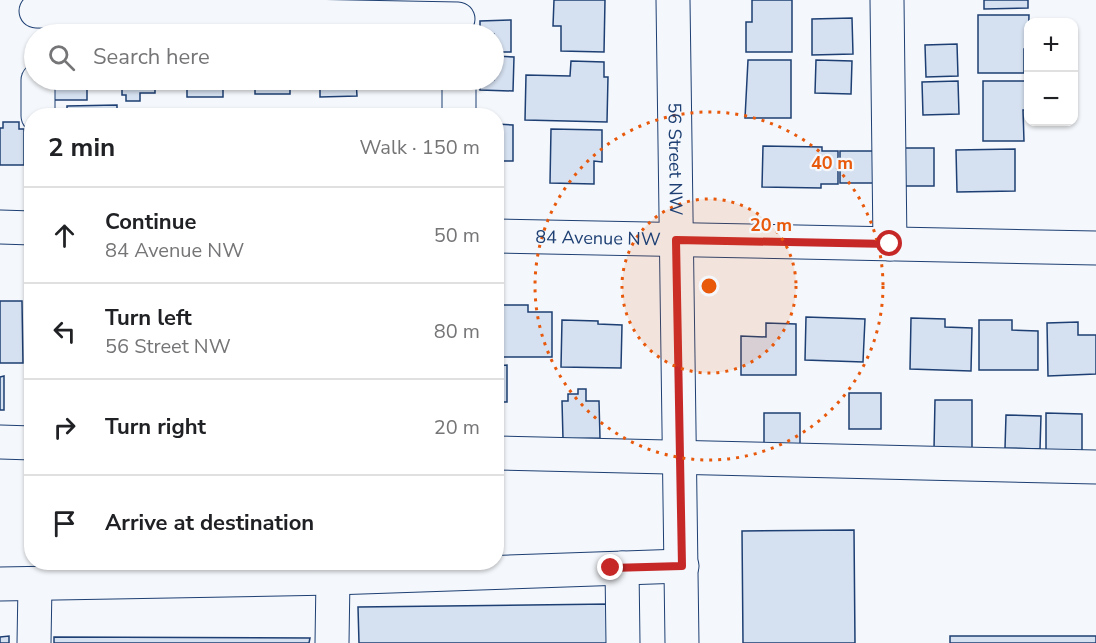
<!DOCTYPE html>
<html lang="en">
<head>
<meta charset="utf-8">
<style>
  :root { --surface:#fff; --page:#f6f6f6; --text:#202124; --muted:#757577; --line:#e0e0e0 }
  body { margin:0; font-family:"Nunito Sans",sans-serif; background:var(--page); color:var(--text) }
  .controls { position:absolute; right:18px; top:18px; display:grid; overflow:hidden; border-radius:12px; box-shadow:0 2px 4px #0004 }
  .controls button { width:54px; height:54px; display:grid; place-items:center; padding:0; border:0; border-bottom:2px solid var(--line); background:var(--surface); color:var(--text); font:30px sans-serif }
  .stop { position:absolute; width:18px; height:18px; margin:-14px; border:4px solid #c62828; border-radius:50%; background:#fff }
  .stop.end { background:#c62828; border-color:#fff; box-shadow:0 2px 6px #0008 }
  .list { margin:0; padding:0; list-style:none }
  h2 { display:flex; justify-content:space-between; align-items:center; height:78px; margin:0; padding:0 24px; font-size:26px }
  h2 small { font-size:20px; font-weight:400; color:var(--muted) }
  .list li { display:grid; grid-template-columns:39px 1fr auto; gap:18px; align-items:center; box-sizing:border-box; height:96px; padding:0 24px; border-top:2px solid var(--line) }
  .list b { display:block; font-size:22px; white-space:nowrap }
  .list p { margin:0; font-size:20px; white-space:nowrap; color:var(--muted) }
  .list em { font-size:20px; font-style:normal; color:var(--muted) }
  .icon { flex:none; width:33px; height:33px; fill:none; stroke:currentColor; stroke-width:2; stroke-linecap:round; stroke-linejoin:round }
  .map { position:relative; flex:none; width:1096px; height:643px; overflow:hidden }
  .search { position:absolute; background:var(--surface); box-shadow:0 2px 4px #0004; left:24px; top:24px; width:480px; height:66px; display:flex; align-items:center; gap:15px; box-sizing:border-box; padding:0 21px; border-radius:33px; color:var(--muted); font-size:22px }
  .panel { position:absolute; background:var(--surface); box-shadow:0 2px 4px #0004; left:24px; top:108px; width:480px; height:462px; border-radius:24px }
  .map>svg:first-child { display:block }
  .building { fill:#d5e0f0; stroke:#1d3f73; stroke-width:1.5 }
  .lines { fill:none; stroke-linecap:round; stroke-linejoin:round }
  .minor-casing { stroke:#1d3f73; stroke-width:35 }
  .minor { stroke:#f4f7fb; stroke-width:33 }
  .route { stroke:#c62828; stroke-width:8 }
  .ring { fill:none; stroke:#e8590c; stroke-width:3; stroke-dasharray:3 6 }
  .labels { text-anchor:middle; stroke-width:4.5; stroke-linejoin:round; paint-order:stroke }
  .street-label { font-size:18px; fill:#1d3f73; stroke:#f4f7fb }
  .centre { fill:#e8590c; stroke:#f4f7fb; stroke-width:3 }
  .ring-label { font-size:18px; text-anchor:middle; font-weight:bold; fill:#e8590c; stroke:#f4f7fb; stroke-width:4.5; stroke-linejoin:round; paint-order:stroke }
</style>
</head>
<body>
<div class="map">
<svg width="1096" height="643" viewBox="0 0 1096 643">
  <rect width="100%" height="100%" fill="#f4f7fb"/>
  <g class="building">
    <path d="M554,0H605L604,52L561,51V26H553Z"/>
    <path d="M752,0H792V52H746V22H752Z"/>
    <path d="M984,0H1028V8L984,9Z"/>
    <path d="M978,15H1029L1028,49H1024V73H978Z"/>
    <path d="M852,18L853,54L812,55V19Z"/>
    <path d="M511,20V52H494V34H480V21Z"/>
    <path d="M957,44L958,76L926,77L925,45Z"/>
    <path d="M494,56L514,57L513,91L480,90V80H494Z"/>
    <path d="M748,60H791V118H745Z"/>
    <path d="M816,60L852,61L851,94L815,93Z"/>
    <path d="M571,61L604,62V77H608L607,122L525,120L526,75L570,76Z"/>
    <rect x="52" y="80" width="35" height="20"/>
    <path d="M122,80H155V93H140V101H126V95H122Z"/>
    <rect x="187" y="80" width="36" height="17"/>
    <path d="M255,80H314V88H290V94H255Z"/>
    <path d="M320,80H356L357,96L320,97Z"/>
    <path d="M958,81L959,114L923,115L922,82Z"/>
    <path d="M983,81H1028V110H1023L1024,141H983Z"/>
    <path d="M117,105V116H67V106Z"/>
    <rect x="191" y="112" width="59" height="4"/>
    <path d="M256,112H316V115L319,116H256Z"/>
    <path d="M3,122H19V129H24V165H0V128H3Z"/>
    <path d="M496,124L513,125V161H496Z"/>
    <path d="M551,129L602,130V162L594,161V184L550,183Z"/>
    <path d="M763,146L822,147V151H838V184H821V188L762,187Z"/>
    <rect x="901" y="148" width="33" height="38"/>
    <path d="M1015,149V191L957,192L956,150Z"/>
    <rect x="840" y="151" width="35" height="32"/>
    <path d="M0,301H22L23,363H0Z"/>
    <path d="M496,305H528V312H552V357H496Z"/>
    <path d="M806,317L865,319L863,362L805,360Z"/>
    <path d="M911,318L945,319V327L972,328L971,371L910,369Z"/>
    <path d="M562,320L598,321V324L622,325L621,368L561,367Z"/>
    <path d="M979,320H1012V330L1038,331V370H979Z"/>
    <path d="M1078,322V335H1096V374L1048,376L1047,323Z"/>
    <path d="M766,323L796,324V375H741V336L766,337Z"/>
    <path d="M507,365V402H499V412H496V366Z"/>
    <path d="M4,376V410H0V377Z"/>
    <path d="M578,389H586V401H599L600,438L563,439L562,401H568V394H578Z"/>
    <rect x="849" y="393" width="32" height="36"/>
    <path d="M935,400H972V449H934Z"/>
    <rect x="764" y="413" width="36" height="31"/>
    <path d="M1046,413L1082,414V451L1046,450Z"/>
    <path d="M1006,415L1041,416L1040,449L1005,448Z"/>
    <path d="M854,530L855,643H743L742,531Z"/>
    <path d="M610,604V643H359L358,607Z"/>
    <path d="M9,636V643H0V637Z"/>
    <rect x="950" y="636" width="146" height="7"/>
    <path d="M54,637L310,638L309,643H54Z"/>
  </g>
  <g class="lines">
    <defs>
      <g id="minor">
        <path id="s1" d="M673,0L682,643"/>
        <path d="M887,0L890,244"/>
        <path d="M36,11L458,19"/>
        <path d="M38,80V116"/>
        <path d="M459,80V116"/>
        <path d="M0,227L32,228"/>
        <path id="s2" d="M496,236L1096,248"/>
        <path d="M0,442L32,443"/>
        <path d="M496,453L1096,467"/>
        <path d="M622,568L623,643"/>
        <path d="M0,584L333,578L682,566"/>
        <path d="M34,643L35,585"/>
        <path d="M332,643L333,578"/>
      </g>
    </defs>
    <use href="#minor" class="minor-casing"/>
    <use href="#minor" class="minor"/>
  </g>
  <g class="lines">
    <path class="route" d="M611,568L682,566L676,240L890,244"/>
  </g>
  <circle cx="709" cy="286" r="87" fill="#e8590c" fill-opacity=".12"/>
  <g class="ring">
    <circle cx="709" cy="286" r="87"/>
    <circle cx="709" cy="286" r="174"/>
  </g>
  <g class="labels">
    <g class="street-label">
      <text dy="6" stroke="none"><textPath href="#s1" startOffset="159">56 Street NW</textPath></text>
      <text dy="6" stroke="none"><textPath href="#s2" startOffset="102">84 Avenue NW</textPath></text>
    </g>
  </g>
  <circle cx="709" cy="286" r="9" class="centre"/>
  <g class="ring-label">
    <text x="832" y="169">40 m</text>
    <text x="771" y="231">20 m</text>
  </g>
</svg>
<div class="controls">
<button>+</button>
<button>−</button>
</div>
<div class="stop" style="left:890px;top:244px"></div>
<div class="stop end" style="left:611px;top:568px"></div>
<div class="search"><svg class="icon" aria-label="search" viewBox="0 0 24 24"><circle cx="10" cy="10" r="6"/><path d="M15 15l6 6"/></svg>Search here</div>
<section class="panel">
<h2>2 min<small>Walk · 150 m</small></h2>
<ul class="list">
<li><svg class="icon" aria-label="ahead" viewBox="0 0 24 24"><path d="M12 20V5M6 11l6-6 6 6"/></svg><div><b>Continue</b><p>84 Avenue NW</p></div><em>50 m</em></li>
<li><svg class="icon" aria-label="left" viewBox="0 0 24 24"><path d="M17 20v-9H6M10 6l-5 5 5 5"/></svg><div><b>Turn left</b><p>56 Street NW</p></div><em>80 m</em></li>
<li><svg class="icon" aria-label="right" viewBox="0 0 24 24"><path d="M7 20v-9h11M14 6l5 5-5 5"/></svg><div><b>Turn right</b></div><em>20 m</em></li>
<li><svg class="icon" aria-label="arrive" viewBox="0 0 24 24"><path d="M6 21V4h12l-3 4 3 4H6"/></svg><div><b>Arrive at destination</b></div></li>
</ul>
</section>
</div>
</body>
</html>
